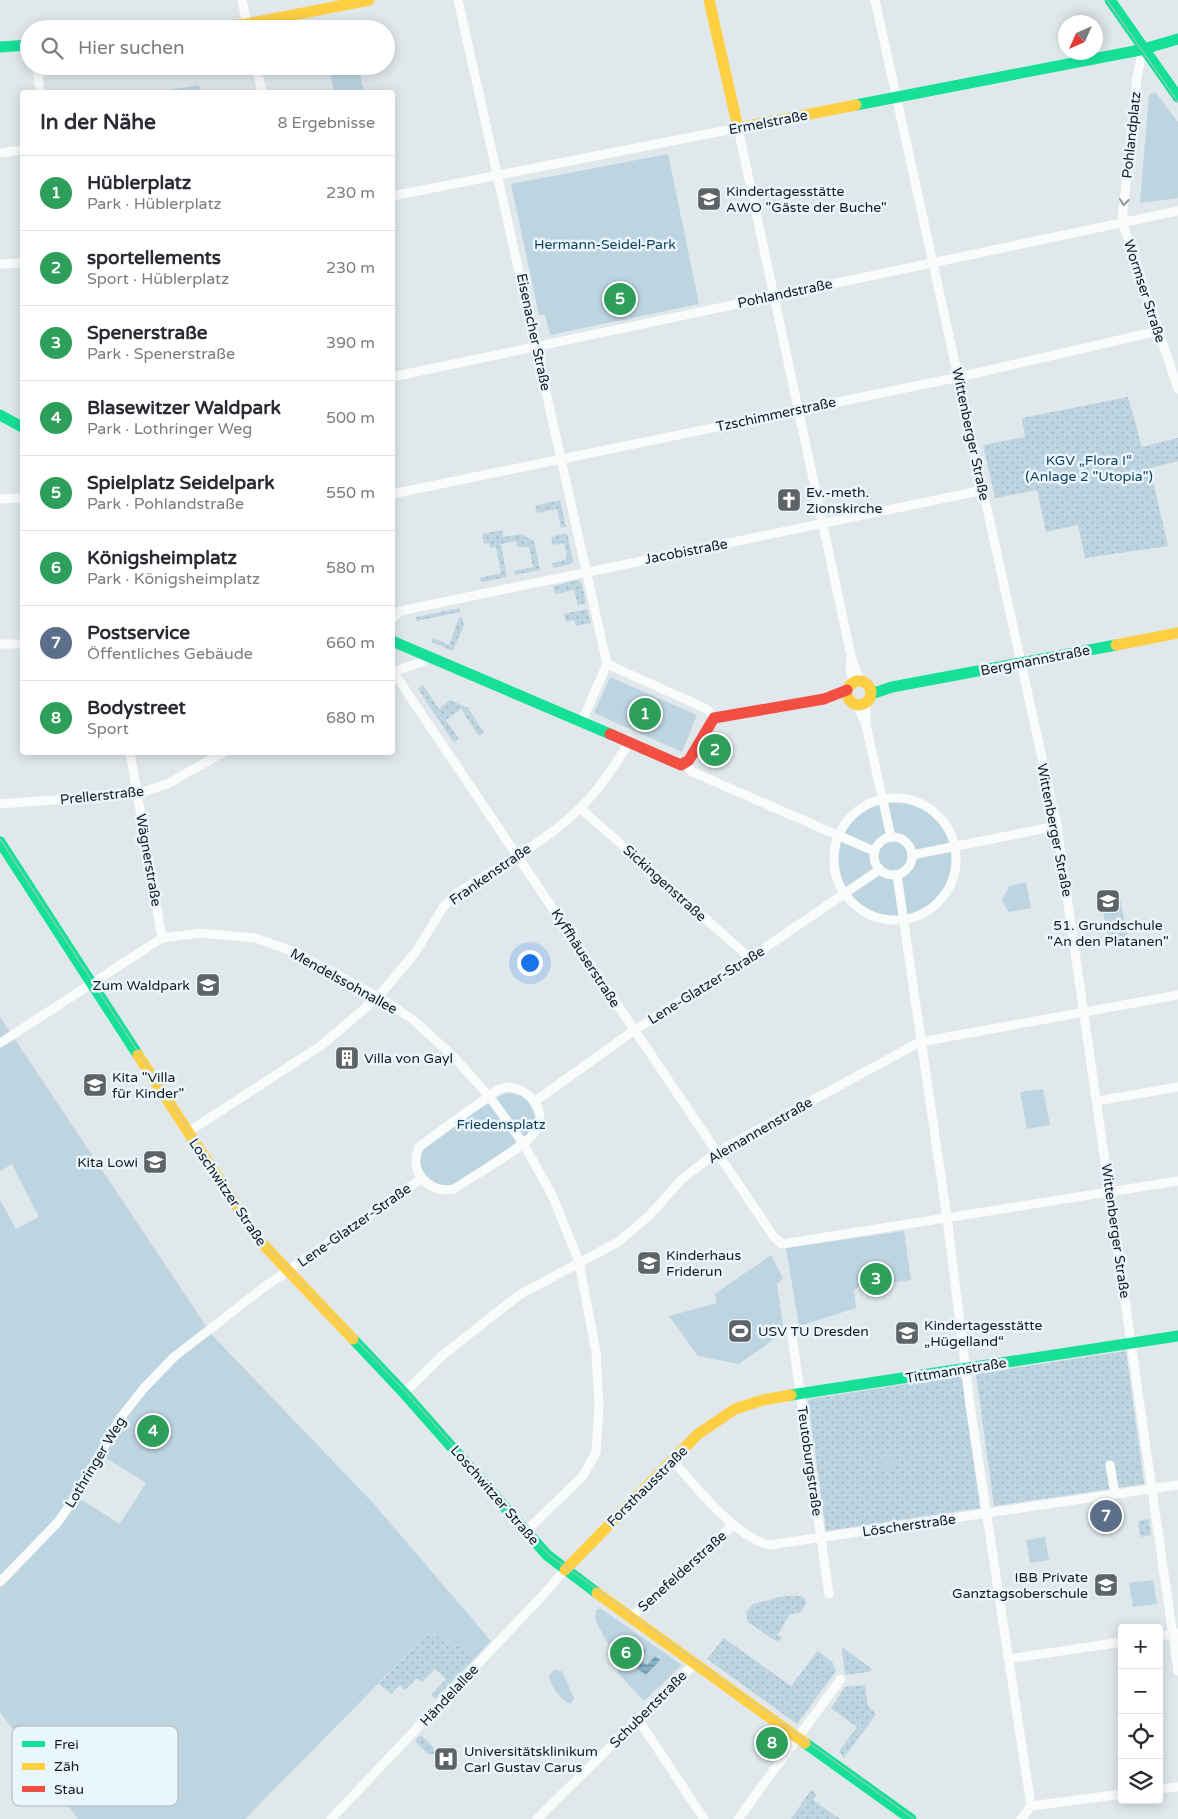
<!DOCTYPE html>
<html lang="de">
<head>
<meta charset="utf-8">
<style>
  :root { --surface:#fff; --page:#f7f7f7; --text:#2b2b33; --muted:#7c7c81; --line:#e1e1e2; --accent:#5e6367 }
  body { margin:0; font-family:"Varela Round",sans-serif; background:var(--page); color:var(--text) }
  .controls { position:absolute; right:15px; bottom:15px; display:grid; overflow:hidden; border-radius:5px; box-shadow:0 2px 12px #0003 }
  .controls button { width:45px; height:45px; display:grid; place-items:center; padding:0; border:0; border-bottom:1px solid var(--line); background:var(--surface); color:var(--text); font:25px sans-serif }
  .compass { position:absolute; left:1058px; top:15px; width:45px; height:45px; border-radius:50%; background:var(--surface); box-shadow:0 2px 12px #0003; rotate:225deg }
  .you { position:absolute; left:529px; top:962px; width:18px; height:18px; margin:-12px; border:4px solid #fff; border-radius:50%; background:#1a73e8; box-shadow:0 0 0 8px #1a73e833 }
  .badge { display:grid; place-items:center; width:32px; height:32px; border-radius:50%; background:var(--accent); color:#fff; font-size:16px; font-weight:700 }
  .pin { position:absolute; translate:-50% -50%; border:2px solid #fff; box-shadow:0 1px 5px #0006 }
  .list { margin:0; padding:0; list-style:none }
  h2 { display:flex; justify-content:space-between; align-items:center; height:65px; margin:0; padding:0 20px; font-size:21px }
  h2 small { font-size:16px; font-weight:400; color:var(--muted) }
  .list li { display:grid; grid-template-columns:32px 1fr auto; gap:15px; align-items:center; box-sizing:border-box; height:75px; padding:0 20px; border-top:1px solid var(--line) }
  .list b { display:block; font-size:19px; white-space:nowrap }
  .list p { margin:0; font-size:16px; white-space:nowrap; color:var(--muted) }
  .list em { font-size:16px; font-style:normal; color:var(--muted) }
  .icon { flex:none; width:28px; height:28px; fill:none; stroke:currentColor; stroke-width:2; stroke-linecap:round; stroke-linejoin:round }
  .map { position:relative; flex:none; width:1178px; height:1819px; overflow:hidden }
  .search { position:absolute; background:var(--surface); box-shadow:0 2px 12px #0003; left:20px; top:20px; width:375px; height:55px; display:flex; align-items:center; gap:12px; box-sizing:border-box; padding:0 18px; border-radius:28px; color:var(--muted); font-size:19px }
  .panel { position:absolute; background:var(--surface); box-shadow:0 2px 12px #0003; left:20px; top:90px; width:375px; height:665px; border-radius:5px }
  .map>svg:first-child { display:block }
  .grass { fill:url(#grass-dots) }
  .park { fill:#bdd4e1; fill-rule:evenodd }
  .water { fill:url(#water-rules) }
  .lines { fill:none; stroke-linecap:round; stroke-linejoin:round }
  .street { stroke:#fafcfc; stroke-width:9 }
  .fast { stroke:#16e098; stroke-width:11 }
  .slow { stroke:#ffcf43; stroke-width:11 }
  .jam { stroke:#f24e42; stroke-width:11 }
  .tram { stroke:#c1c3c4; stroke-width:1 }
  .oneway { stroke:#949799 }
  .labels { text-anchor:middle; stroke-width:5; stroke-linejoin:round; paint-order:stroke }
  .street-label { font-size:14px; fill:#181c1f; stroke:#e9f6fe }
  .poi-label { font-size:14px; fill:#181c1f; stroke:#e9f6fe; text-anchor:start }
  .park-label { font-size:14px; fill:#103f55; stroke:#e9f6fe }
  .key { fill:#e9f6fe; stroke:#aab5bb; stroke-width:1 }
  .key-label { font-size:14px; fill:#181c1f }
</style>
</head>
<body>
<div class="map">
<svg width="1178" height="1819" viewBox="0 0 1178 1819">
  <defs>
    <pattern id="grass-dots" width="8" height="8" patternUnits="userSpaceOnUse" patternTransform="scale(1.25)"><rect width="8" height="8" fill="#bdd4e1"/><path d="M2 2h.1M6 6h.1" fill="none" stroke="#a2b5c1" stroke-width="1.8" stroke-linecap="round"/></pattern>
    <pattern id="water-rules" width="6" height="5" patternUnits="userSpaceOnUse" patternTransform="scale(1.25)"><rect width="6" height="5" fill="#87b0c6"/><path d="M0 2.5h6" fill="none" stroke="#6d8ea0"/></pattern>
  </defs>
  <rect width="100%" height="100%" fill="#e0e8ec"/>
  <g class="grass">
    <path d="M1128,397L1142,447L1178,438V461L1150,468L1168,546L1085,558L1078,525L1046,532L1037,490L995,498L983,445L1025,437L1022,418Z"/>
    <path d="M560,500L566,527L561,528L557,509L537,513L535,506Z"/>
    <path d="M502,530L503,537L521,534L534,541L540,570L515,575L514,571L533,567L529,547H517L516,541L501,544L507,577L481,582L480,578L501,573L496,547L490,548L489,543L484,544L482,534Z"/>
    <path d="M567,533L573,561L571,564L553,568L552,563L565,560L567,557L564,543L553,545L551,537Z"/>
    <path d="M578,580L582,584L586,603L578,605L574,590L555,594L553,586Z"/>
    <path d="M460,608V612L417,621L416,617Z"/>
    <path d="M587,609L591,623L576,626L574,620L566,622L564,614Z"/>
    <path d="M462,617L464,625L453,651L431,642L433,638L449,645L459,618Z"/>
    <path d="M423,685L439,709L450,700L468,708L484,732L479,736L461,709L446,720L459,739L454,743L418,689Z"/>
    <path d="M1126,1351L1144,1484L994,1506L976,1374Z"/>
    <path d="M959,1376L962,1379L980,1508L826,1531L808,1401L810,1399Z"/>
    <path d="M1149,1519L1151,1535L1140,1537L1138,1521Z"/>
    <path d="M784,1596H801L805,1599L806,1604L800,1613L790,1614L777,1636H783L779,1641L774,1640L748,1622L746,1612L753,1604Z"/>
    <path d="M429,1632L464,1649L475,1658L435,1699L431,1695L446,1679L435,1669L422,1682L417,1678L405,1690L400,1685L391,1694L379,1684Z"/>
    <path d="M724,1638L791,1686L818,1651L832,1662L836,1671L797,1724L707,1659Z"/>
    <path d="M842,1647L872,1669L869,1672L845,1675Z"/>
    <path d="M865,1685L868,1706L876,1714L844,1758L839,1751L857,1727L831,1708L845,1687Z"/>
    <path d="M421,1735L434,1748V1754H428L415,1741Z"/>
    <path d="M811,1790L817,1795L813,1800L840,1819H791Z"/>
  </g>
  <g class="park">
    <path d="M329,66H358L364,92H334Z"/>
    <path d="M199,85L201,92H157Z"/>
    <path d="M1155,92L1178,122V198L1140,203L1149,95Z"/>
    <path d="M668,154L699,304L550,335L545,315H539L511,184Z"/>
    <path d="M610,677L697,715L682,752L594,713Z"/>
    <circle cx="895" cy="860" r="59"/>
    <path d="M1026,882L1031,908L1009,912L1002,901L1009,886Z"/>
    <path d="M1120,898L1128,939L1109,943L1101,901Z"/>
    <path d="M0,1017L212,1335L373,1503L491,1641L475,1658L464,1649L429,1632L245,1819H78L0,1712V1200L16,1229L39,1217L12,1164L0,1171ZM106,1458L146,1483L120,1524L80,1499Z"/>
    <path d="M1043,1089L1050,1125L1027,1129L1020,1092Z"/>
    <path d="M509,1093L523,1096L530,1104L536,1119L533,1127L528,1135L453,1185L445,1187C430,1181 412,1168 424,1149C431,1139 487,1105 501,1095Z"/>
    <path d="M904,1231L911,1280L859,1287L854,1290L856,1308L799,1326L786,1248Z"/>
    <path d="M771,1255L783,1278L777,1284L784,1332L739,1364L698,1356L669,1316L717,1303L715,1294Z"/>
    <path d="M894,1457L896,1469L880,1471L879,1458Z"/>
    <path d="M1045,1537L1049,1560L1030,1563L1026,1540Z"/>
    <path d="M1153,1580L1157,1604L1133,1607L1129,1583Z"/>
    <path d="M600,1608L682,1665L644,1701L618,1673L616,1660L595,1619L596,1610Z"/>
    <path d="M554,1670L562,1671L574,1698L571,1704C561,1701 550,1685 549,1675Z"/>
  </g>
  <path class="water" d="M642,1647L646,1650L641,1661L647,1665L655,1656L660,1660L646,1675L633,1666Z"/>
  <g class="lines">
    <g class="street">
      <path d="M242,0L248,29"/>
      <path d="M458,0L607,664"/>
      <path d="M875,0L1057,826L1178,1671"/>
      <path d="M1143,49L1137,77L1122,221L1178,389"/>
      <path d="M37,66L40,92"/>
      <path d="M256,66L262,92"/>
      <path d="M0,153L22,150"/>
      <path d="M392,196L738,128L851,656L860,681"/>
      <path d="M0,264L22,263"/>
      <path d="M392,377L1178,211"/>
      <path d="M392,494L959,377L1158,331"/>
      <path d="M0,499L22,498"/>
      <path d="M392,619L400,611L984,490"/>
      <path d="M0,644H22"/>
      <path d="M851,657L850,670L853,683"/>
      <path d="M392,670C518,860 647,1048 774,1237L782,1244L1178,1181"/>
      <path d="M392,672L422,662L425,655"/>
      <path d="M866,702V725"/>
      <path d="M857,705L866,725L891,837"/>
      <path d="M581,723L607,664L707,709L714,718"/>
      <path d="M130,752L162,938"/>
      <path d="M686,763L691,771L697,774L874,851"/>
      <circle cx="895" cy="859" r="61"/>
      <path d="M0,804L137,794L167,784L224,752"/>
      <path d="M580,808L750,958"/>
      <circle cx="893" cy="856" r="19"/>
      <path d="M912,855L1057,826"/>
      <path d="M897,875L947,1218L970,1405L1031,1806L1021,1819"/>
      <path d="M0,1043L162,938L200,933L256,938L294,952L378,997L412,1019L452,1055L489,1096L523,1143L552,1195L579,1262L596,1352L599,1406L596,1452L583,1476L526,1531"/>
      <path d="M507,1087C518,1087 527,1093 534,1101C542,1111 541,1123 534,1133C525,1147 470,1178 454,1189C428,1194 408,1172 419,1147L497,1090Z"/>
      <path d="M1097,1101L1178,1087"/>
      <path d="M534,1102L633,1031L750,958L879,870"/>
      <path d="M188,1132L322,1045L378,997L415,953L444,906L456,894C497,867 545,843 580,808C600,789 614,766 629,743"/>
      <path d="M791,1329L829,1594"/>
      <path d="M404,1393L443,1355L519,1295L618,1242L649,1216L682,1179L717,1152L920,1042L1178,995"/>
      <path d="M672,1460C699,1489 731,1534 769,1545L1178,1485"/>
      <path d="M1110,1465L1115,1494"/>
      <path d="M0,1582L58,1522L79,1492L119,1420L143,1389L174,1357L263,1288L421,1179"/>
      <path d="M631,1617L733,1525"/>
      <path d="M1159,1636L1178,1633"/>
      <path d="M1008,1659L1122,1642"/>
      <path d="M638,1719L704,1819"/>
      <path d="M1159,1789L1178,1787"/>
      <path d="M1031,1806L1122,1794"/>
      <path d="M331,1819L544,1594L565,1570"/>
      <path d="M537,1819L695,1663"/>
      <path d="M738,1819L841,1679"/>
    </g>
    <g class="fast">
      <path d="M1110,0L1178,97"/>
      <path d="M0,47L29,45"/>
      <path d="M856,105L1140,50L1178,39"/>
      <path d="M0,415L22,427"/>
      <path d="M392,641L610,734"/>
      <path d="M871,694L892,687L1116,645"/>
      <path d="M0,842L138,1055"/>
      <path d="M353,1339L404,1393L547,1555L597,1593"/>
      <path d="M791,1395L1178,1336"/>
      <path d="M805,1743L911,1819"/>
    </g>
    <g class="slow">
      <path d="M709,0L738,128L856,105"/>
      <path d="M197,29L247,24L369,0"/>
      <path d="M1116,645L1178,633"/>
      <circle cx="859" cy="693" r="12"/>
      <path d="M138,1055L258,1239L353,1339"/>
      <path d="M565,1570L698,1434L735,1409L763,1400L791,1395"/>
      <path d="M597,1593L805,1743"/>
    </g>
    <path class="jam" d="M610,734L681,765L689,760L714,718L824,699L847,690"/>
    <g class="tram">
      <path d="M1107,0L1178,102"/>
      <path d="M0,839L259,1238L405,1391L548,1554L914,1819"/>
    </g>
  </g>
  <defs><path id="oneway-chevron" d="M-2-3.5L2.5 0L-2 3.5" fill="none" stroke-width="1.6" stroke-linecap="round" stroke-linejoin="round" transform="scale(1.25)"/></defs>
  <use class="oneway" href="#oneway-chevron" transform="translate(1124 202) rotate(96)"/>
  <defs>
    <symbol id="school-square" viewBox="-11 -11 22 22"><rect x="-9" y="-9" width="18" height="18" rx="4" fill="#5e6367" stroke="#e9f6fe"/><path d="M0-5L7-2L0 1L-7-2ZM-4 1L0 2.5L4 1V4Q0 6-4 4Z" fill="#fff"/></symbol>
    <symbol id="church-square" viewBox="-11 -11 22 22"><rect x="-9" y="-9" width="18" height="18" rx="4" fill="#5e6367" stroke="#e9f6fe"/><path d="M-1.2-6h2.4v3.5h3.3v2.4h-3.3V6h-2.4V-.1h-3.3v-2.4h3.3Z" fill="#fff"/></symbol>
    <symbol id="building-square" viewBox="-11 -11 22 22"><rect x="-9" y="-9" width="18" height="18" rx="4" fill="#5e6367" stroke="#e9f6fe"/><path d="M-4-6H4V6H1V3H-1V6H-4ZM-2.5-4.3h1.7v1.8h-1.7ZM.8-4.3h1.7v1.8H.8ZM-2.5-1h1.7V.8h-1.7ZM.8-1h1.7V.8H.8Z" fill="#fff"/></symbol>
    <symbol id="stadium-square" viewBox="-11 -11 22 22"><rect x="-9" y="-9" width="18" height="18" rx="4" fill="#5e6367" stroke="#e9f6fe"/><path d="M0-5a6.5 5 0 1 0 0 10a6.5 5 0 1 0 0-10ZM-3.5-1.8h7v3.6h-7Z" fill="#fff"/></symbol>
    <symbol id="hospital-square" viewBox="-11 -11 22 22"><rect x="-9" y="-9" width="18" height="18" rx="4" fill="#5e6367" stroke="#e9f6fe"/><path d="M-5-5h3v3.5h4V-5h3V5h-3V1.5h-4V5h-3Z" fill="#fff"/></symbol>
  </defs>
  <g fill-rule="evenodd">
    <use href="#school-square" x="695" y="185" width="28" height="28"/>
    <use href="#church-square" x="775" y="486" width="28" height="28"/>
    <use href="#school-square" x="1094" y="887" width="28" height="28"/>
    <use href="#school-square" x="194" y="971" width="28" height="28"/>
    <use href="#building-square" x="333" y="1044" width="28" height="28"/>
    <use href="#school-square" x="81" y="1071" width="28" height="28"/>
    <use href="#school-square" x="141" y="1148" width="28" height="28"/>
    <use href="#school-square" x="635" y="1249" width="28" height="28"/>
    <use href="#stadium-square" x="726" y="1317" width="28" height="28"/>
    <use href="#school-square" x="893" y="1319" width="28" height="28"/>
    <use href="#school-square" x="1092" y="1571" width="28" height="28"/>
    <use href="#hospital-square" x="432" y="1745" width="28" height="28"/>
  </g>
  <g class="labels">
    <g class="street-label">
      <text transform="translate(768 122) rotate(-11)" y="5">Ermelstraße</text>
      <text transform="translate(1131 135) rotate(-84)" y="5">Pohlandplatz</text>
      <text transform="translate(1145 291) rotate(72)" y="5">Wormser Straße</text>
      <text transform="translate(785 293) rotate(-12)" y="5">Pohlandstraße</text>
      <text transform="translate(534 332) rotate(78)" y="5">Eisenacher Straße</text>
      <text transform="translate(776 414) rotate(-12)" y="5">Tzschimmerstraße</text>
      <text transform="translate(971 434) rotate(78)" y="5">Wittenberger Straße</text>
      <text transform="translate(686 551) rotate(-11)" y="5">Jacobistraße</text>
      <text transform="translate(1035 660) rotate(-11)" y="5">Bergmannstraße</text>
      <text transform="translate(102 795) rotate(-6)" y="5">Prellerstraße</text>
      <text transform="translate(1055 830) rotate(79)" y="5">Wittenberger Straße</text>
      <text transform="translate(149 860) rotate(80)" y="5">Wägnerstraße</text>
      <text transform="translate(490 874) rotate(-35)" y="5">Frankenstraße</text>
      <text transform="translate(665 883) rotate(42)" y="5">Sickingenstraße</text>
      <text transform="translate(586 958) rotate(57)" y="5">Kyffhäuserstraße</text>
      <text transform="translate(344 981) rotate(29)" y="5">Mendelssohnallee</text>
      <text transform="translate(706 985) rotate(-32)" y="5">Lene-Glatzer-Straße</text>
      <text transform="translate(760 1130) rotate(-30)" y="5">Alemannenstraße</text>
      <text transform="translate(228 1192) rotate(56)" y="5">Loschwitzer Straße</text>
      <text transform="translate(354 1225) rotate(-35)" y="5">Lene-Glatzer-Straße</text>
      <text transform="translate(1116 1231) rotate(82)" y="5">Wittenberger Straße</text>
      <text transform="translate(956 1370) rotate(-9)" y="5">Tittmannstraße</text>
      <text transform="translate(810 1461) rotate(82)" y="5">Teutoburgstraße</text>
      <text transform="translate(95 1462) rotate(-59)" y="5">Lothringer Weg</text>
      <text transform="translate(647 1486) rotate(-45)" y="5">Forsthausstraße</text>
      <text transform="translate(495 1495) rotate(49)" y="5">Loschwitzer Straße</text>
      <text transform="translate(909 1525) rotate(-8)" y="5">Löscherstraße</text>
      <text transform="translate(682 1571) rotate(-42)" y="5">Senefelderstraße</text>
      <text transform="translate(449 1695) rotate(-47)" y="5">Händelallee</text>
      <text transform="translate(648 1709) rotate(-45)" y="5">Schubertstraße</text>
    </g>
    <g class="poi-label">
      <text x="726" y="196">Kindertagesstätte<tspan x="726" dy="16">AWO "Gäste der Buche"</tspan></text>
      <text x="806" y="497">Ev.-meth.<tspan x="806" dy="16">Zionskirche</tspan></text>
      <text x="1108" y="930" text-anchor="middle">51. Grundschule<tspan x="1108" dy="16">"An den Platanen"</tspan></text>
      <text x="190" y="990" text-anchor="end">Zum Waldpark</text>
      <text x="364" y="1063">Villa von Gayl</text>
      <text x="112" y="1082">Kita "Villa<tspan x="112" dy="16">für Kinder"</tspan></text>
      <text x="138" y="1167" text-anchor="end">Kita Lowi</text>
      <text x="666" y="1260">Kinderhaus<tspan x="666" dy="16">Friderun</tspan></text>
      <text x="924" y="1330">Kindertagesstätte<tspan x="924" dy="16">„Hügelland“</tspan></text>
      <text x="758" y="1336">USV TU Dresden</text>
      <text x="1088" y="1582" text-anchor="end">IBB Private<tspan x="1088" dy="16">Ganztagsoberschule</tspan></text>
      <text x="464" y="1756">Universitätsklinikum<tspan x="464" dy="16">Carl Gustav Carus</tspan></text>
    </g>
    <g class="park-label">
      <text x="605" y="249">Hermann-Seidel-Park</text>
      <text x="1089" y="465">KGV „Flora I“<tspan x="1089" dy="16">(Anlage 2 "Utopia")</tspan></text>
      <text x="501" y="1129">Friedensplatz</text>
    </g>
  </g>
  <rect x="12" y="1726" width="166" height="80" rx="8" class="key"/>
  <rect x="22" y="1741" width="23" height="6" fill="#16e098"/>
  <rect x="22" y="1763" width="23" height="7" fill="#ffcf43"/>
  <rect x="22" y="1786" width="23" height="6" fill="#f24e42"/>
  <g class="key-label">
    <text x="54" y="1749">Frei</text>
    <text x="54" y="1771">Zäh</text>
    <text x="54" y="1794">Stau</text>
  </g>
</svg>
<div class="controls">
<button>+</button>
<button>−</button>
<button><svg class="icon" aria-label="locate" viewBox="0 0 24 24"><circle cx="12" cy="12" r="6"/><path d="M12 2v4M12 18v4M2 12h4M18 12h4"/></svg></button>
<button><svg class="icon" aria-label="layers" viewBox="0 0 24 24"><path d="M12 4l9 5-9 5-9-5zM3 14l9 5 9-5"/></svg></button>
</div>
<svg class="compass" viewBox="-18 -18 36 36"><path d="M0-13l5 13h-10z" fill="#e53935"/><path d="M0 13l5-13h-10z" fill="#7c7c81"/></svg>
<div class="you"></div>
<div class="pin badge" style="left:645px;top:714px;background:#2e9e5b">1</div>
<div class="pin badge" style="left:715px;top:750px;background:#2e9e5b">2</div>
<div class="pin badge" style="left:876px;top:1279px;background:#2e9e5b">3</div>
<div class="pin badge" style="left:153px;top:1431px;background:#2e9e5b">4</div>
<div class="pin badge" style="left:620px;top:299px;background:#2e9e5b">5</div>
<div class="pin badge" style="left:626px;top:1653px;background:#2e9e5b">6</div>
<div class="pin badge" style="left:1106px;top:1516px;background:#5c6f8a">7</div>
<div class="pin badge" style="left:772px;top:1743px;background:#2e9e5b">8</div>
<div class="search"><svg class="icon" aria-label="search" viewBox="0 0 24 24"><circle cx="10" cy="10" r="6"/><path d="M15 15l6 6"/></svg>Hier suchen</div>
<section class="panel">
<h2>In der Nähe<small>8 Ergebnisse</small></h2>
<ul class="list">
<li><span class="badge" style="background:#2e9e5b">1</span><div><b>Hüblerplatz</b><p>Park · Hüblerplatz</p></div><em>230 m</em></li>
<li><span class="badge" style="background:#2e9e5b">2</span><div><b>sportellements</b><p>Sport · Hüblerplatz</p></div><em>230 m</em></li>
<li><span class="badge" style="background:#2e9e5b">3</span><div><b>Spenerstraße</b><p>Park · Spenerstraße</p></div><em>390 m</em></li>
<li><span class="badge" style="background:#2e9e5b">4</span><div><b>Blasewitzer Waldpark</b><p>Park · Lothringer Weg</p></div><em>500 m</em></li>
<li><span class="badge" style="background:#2e9e5b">5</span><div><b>Spielplatz Seidelpark</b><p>Park · Pohlandstraße</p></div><em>550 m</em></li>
<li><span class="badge" style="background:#2e9e5b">6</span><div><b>Königsheimplatz</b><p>Park · Königsheimplatz</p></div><em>580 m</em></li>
<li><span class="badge" style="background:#5c6f8a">7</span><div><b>Postservice</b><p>Öffentliches Gebäude</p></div><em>660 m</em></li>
<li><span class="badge" style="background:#2e9e5b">8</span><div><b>Bodystreet</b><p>Sport</p></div><em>680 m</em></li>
</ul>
</section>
</div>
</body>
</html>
